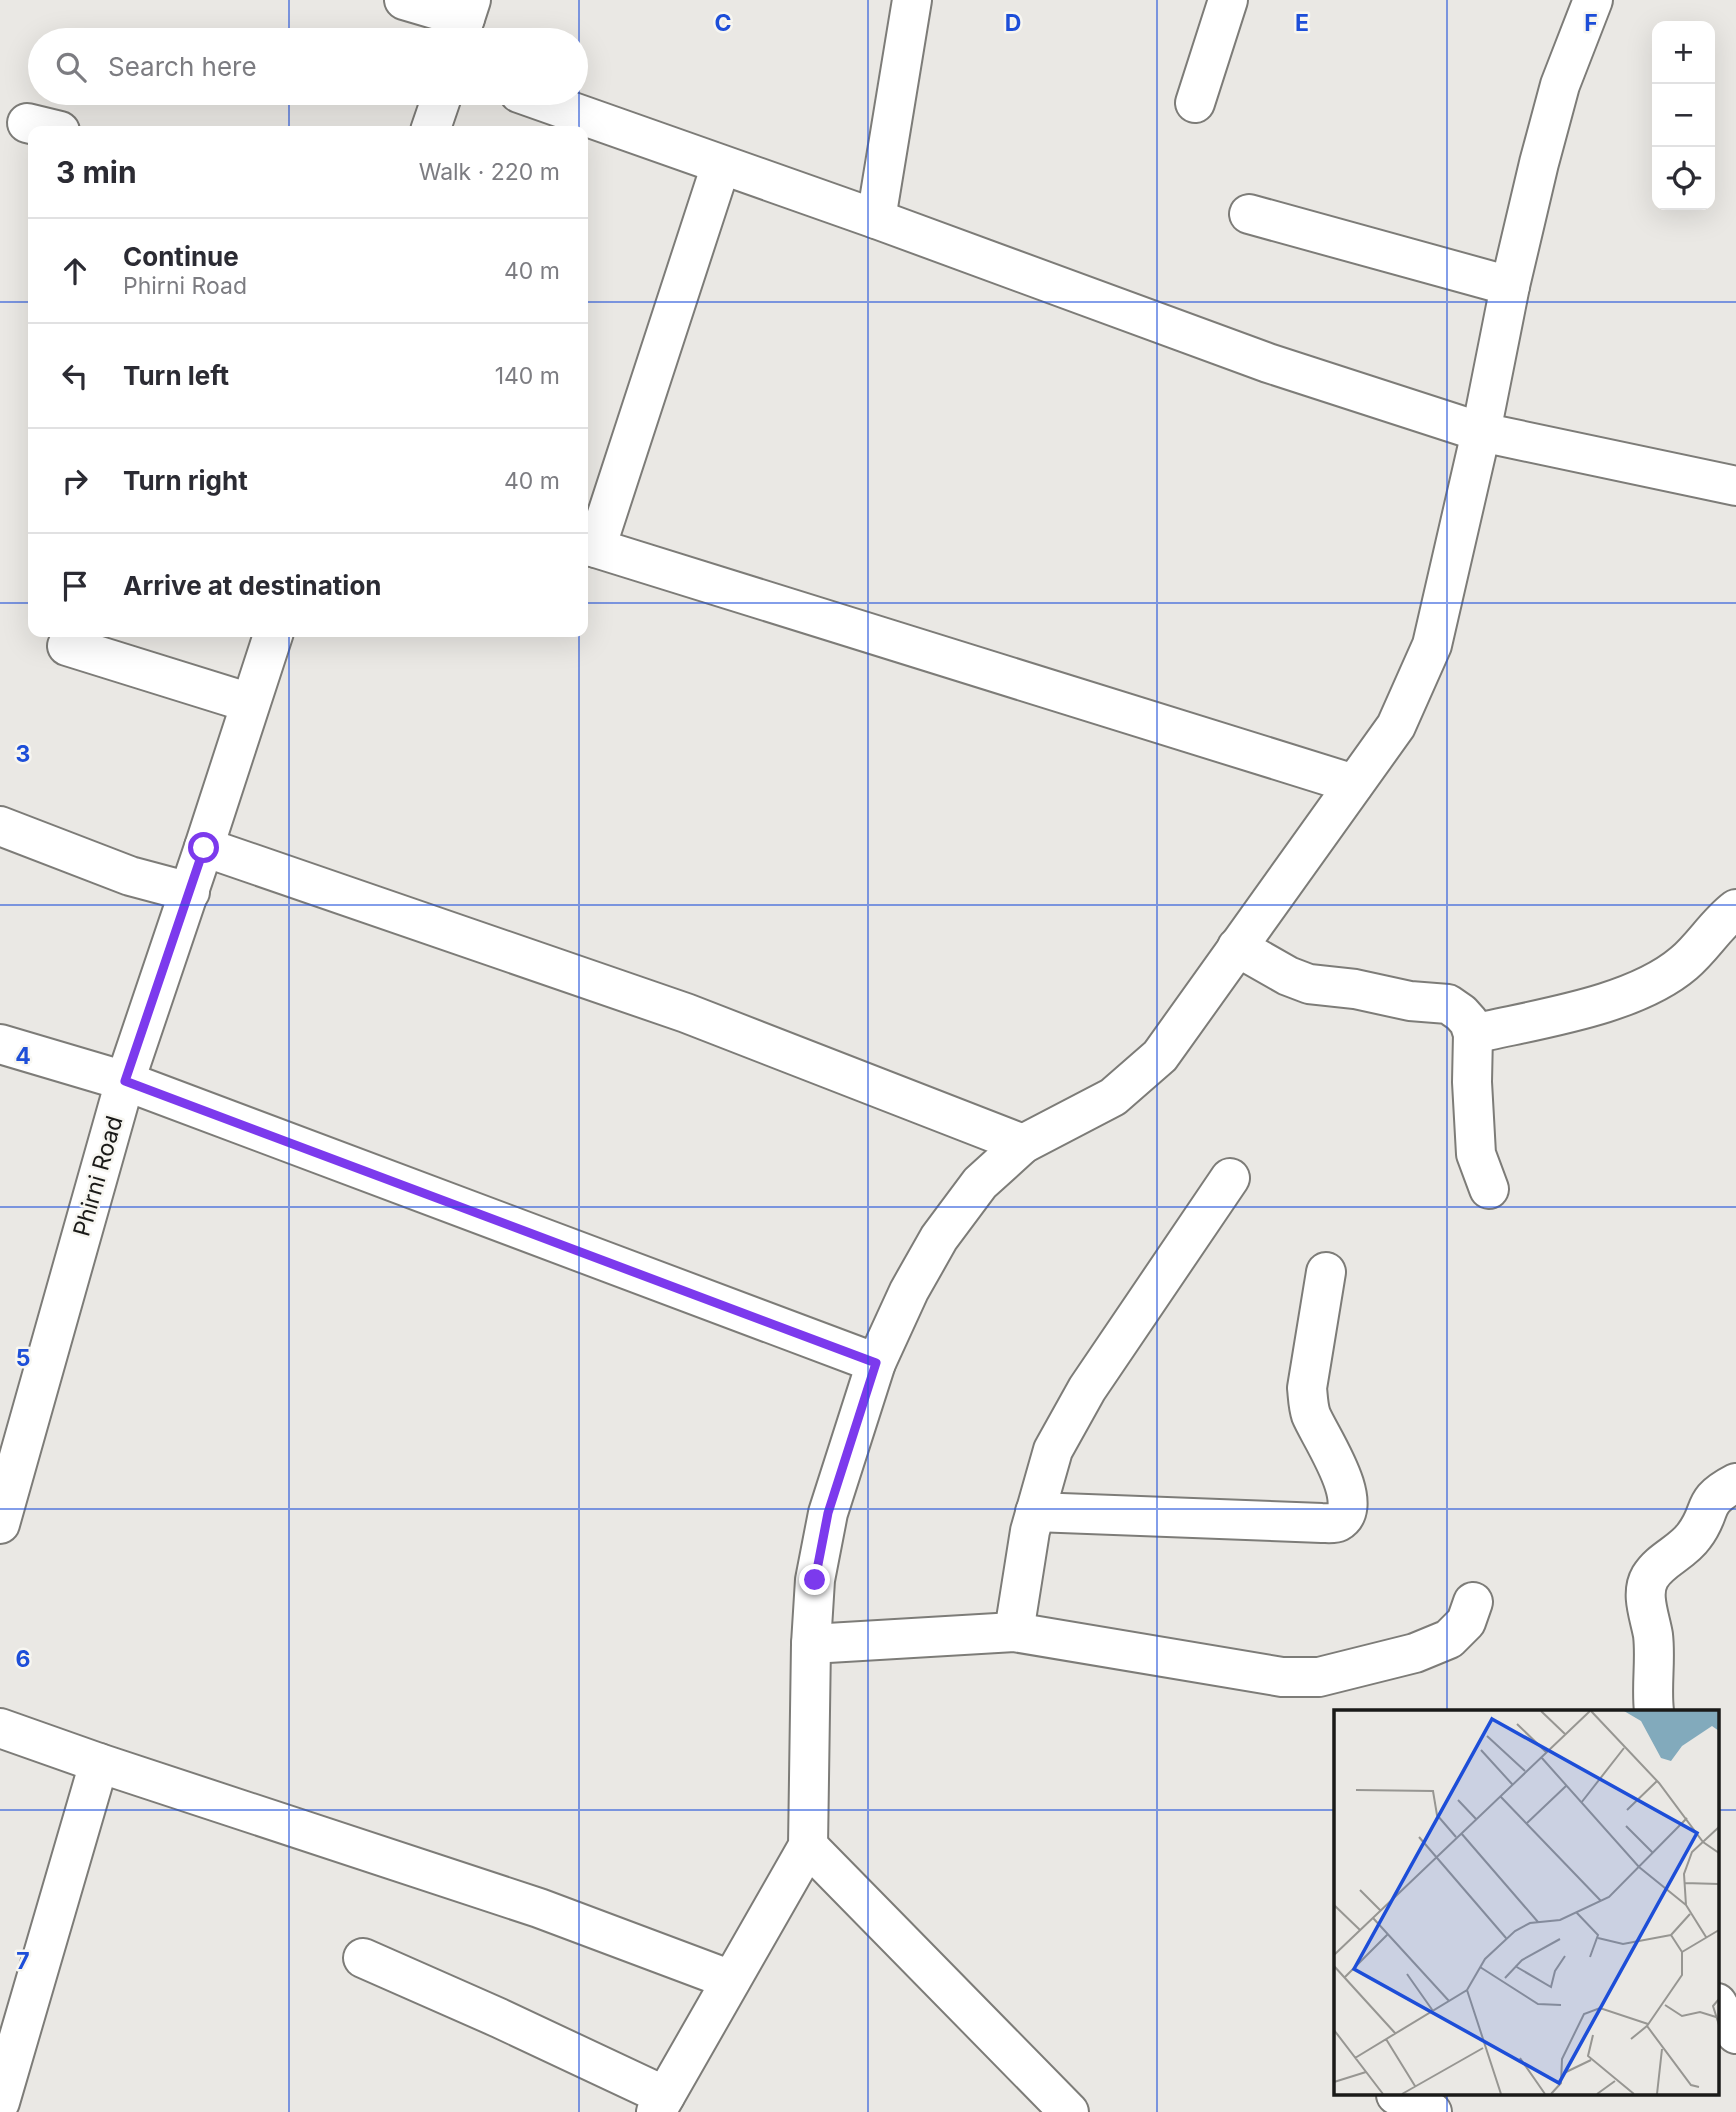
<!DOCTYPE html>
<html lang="en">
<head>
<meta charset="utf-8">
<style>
  :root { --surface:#fff; --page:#f2f2f3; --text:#2b2b33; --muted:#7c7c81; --line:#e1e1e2 }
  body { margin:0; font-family:Inter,sans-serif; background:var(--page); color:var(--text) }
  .controls { position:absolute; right:21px; top:21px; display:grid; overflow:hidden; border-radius:14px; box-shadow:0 7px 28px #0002 }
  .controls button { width:63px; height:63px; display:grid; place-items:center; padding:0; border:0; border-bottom:2px solid var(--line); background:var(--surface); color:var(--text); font:35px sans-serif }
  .stop { position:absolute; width:21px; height:21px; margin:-16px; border:5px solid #7c3aed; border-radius:50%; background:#fff }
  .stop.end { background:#7c3aed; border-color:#fff; box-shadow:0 2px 7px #0008 }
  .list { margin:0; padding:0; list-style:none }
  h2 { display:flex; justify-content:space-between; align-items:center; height:91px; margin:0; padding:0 28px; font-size:30px }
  h2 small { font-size:23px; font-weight:400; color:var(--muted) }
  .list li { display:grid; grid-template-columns:46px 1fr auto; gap:21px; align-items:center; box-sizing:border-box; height:105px; padding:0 28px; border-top:2px solid var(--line) }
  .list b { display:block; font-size:26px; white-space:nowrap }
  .list p { margin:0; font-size:23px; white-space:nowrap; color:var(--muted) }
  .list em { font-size:23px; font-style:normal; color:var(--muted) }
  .icon { flex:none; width:38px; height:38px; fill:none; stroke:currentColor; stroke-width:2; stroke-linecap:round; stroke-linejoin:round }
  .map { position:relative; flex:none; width:1736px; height:2112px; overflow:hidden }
  .search { position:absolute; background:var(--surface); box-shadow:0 7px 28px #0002; left:28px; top:28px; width:560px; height:77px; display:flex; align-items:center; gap:18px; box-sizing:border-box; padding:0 24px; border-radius:38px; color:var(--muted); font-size:26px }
  .panel { position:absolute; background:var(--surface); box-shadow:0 7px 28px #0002; left:28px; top:126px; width:560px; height:511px; border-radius:14px }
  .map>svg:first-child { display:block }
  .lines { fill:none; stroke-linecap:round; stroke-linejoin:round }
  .minor-casing { stroke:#7d7c78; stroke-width:42 }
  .tertiary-casing { stroke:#7d7c78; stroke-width:42 }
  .minor { stroke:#fff; stroke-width:38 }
  .tertiary { stroke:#fff; stroke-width:38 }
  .route { stroke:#7c3aed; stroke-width:9 }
  .grid { fill:none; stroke:#1d4ed8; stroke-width:2; stroke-opacity:0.55 }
  .labels { text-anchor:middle; stroke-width:5; stroke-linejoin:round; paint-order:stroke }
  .street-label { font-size:23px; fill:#1a1a18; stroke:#f7f6f1 }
  .inset-road { fill:none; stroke:#979692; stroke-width:2 }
  .view { fill:#1d4ed8; fill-opacity:0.15; stroke:#1d4ed8; stroke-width:3.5 }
  .inset-edge { fill:none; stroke:#1a1a18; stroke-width:3.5 }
  .grid-label { font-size:23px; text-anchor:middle; font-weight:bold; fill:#1d4ed8; stroke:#f7f6f1; stroke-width:5; stroke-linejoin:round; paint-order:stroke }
</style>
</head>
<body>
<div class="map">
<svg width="1736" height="2112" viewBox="0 0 1736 2112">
  <rect width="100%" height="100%" fill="#eae8e4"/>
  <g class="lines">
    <defs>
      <g id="minor">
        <path d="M404,0L465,18"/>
        <path d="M519,93L876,219L1268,363L1481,432L1736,486"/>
        <path d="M1195,103L1228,0"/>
        <path d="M27,123L60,131"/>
        <path d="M1249,214L1510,286"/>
        <path d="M876,219L912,0"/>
        <path d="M583,544L1354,784"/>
        <path d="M596,548L721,165"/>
        <path d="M67,646L250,703"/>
        <path d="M0,826L130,876L190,892"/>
        <path d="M204,847L686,1013L1023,1144"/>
        <path d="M1237,947L1288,976L1309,984L1355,989L1410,1001L1448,1004L1461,1013L1469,1022L1473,1034L1472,1082L1476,1154L1489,1189"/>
        <path d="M1473,1034C1537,1019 1634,1006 1684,963C1703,947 1716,924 1736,909"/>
        <path d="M0,1044L125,1081L876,1363"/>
        <path d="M1035,1512L1322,1523C1327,1523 1334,1524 1338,1522C1368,1505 1319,1435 1311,1415C1308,1406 1308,1397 1307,1388L1326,1272"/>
        <path d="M1014,1632L1030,1531L1053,1450L1087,1389L1230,1178"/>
        <path d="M811,1644L1014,1632L1282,1677H1319L1415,1653L1449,1639L1466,1622L1473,1602"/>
        <path d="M1654,1711C1651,1686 1656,1660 1653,1635C1650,1617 1640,1594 1650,1577C1661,1559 1682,1553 1694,1536C1714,1510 1699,1502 1736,1483"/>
        <path d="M0,1728L99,1763L539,1908L731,1980"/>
        <path d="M808,1846L1069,2112"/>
        <path d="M363,1958L499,2018L665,2096"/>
        <path d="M1717,2003L1736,2034"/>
        <path d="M1396,2095L1432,2112"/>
        <path d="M0,2102L99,1763"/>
        <path d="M656,2112L808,1846L811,1644L815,1580L828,1513L876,1363L909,1291L939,1238L980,1183L1023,1144L1113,1097L1160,1056L1396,726L1432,645L1481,432L1510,286L1539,163L1560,85L1593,0"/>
      </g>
      <g id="tertiary">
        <path d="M458,40L471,0"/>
        <path d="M430,131L443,93"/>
        <path d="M0,1524L125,1081L204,847L274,632"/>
      </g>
    </defs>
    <use href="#minor" class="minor-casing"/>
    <use href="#tertiary" class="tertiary-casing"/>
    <use href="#minor" class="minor"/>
    <use href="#tertiary" class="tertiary"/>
  </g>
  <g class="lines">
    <path class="route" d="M204,848L125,1081L876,1363L828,1513L815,1580"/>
  </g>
  <path class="grid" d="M289,0V40M579,0V131M868,0V2112M1157,0V2112M1447,0V1711M289,93V131M0,302H33M583,302H1736M0,603H33M583,603H1736M289,632V2112M579,632V2112M0,905H1736M0,1207H1736M0,1509H1736M0,1810H1335M1717,1810H1736M1447,2093V2112"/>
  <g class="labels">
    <g class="street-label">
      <text transform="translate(98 1176) rotate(-74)" y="8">Phirni Road</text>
    </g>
  </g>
  <g transform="translate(1334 1710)">
    <rect width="385" height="385" fill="#eae8e4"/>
    <path d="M290,1H385V21L378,16L348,36L337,51L327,48L307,11Z" fill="#82aabc"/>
    <path class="inset-road" d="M207,1L231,24M257,1L325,73L369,132L385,143M183,14L212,42M153,26L191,61M147,40L178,74M207,47L305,157L352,195M22,80L99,81L103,105L122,127M166,86L267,191M124,90L142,109M247,93L290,38M293,100L323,71M193,113L232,76M292,116L318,142M127,123L204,212M85,127L172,228M350,173L385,174M26,180L47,201M0,195L26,220M242,202L264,225L256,247M39,208L115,291M337,225L356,204M372,227L352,195L350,164L358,142L385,117M264,228L289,234L337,225M348,242L385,220M0,245L256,1M0,256L61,323M181,256L217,277L221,261L231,246M146,257L204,294L227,295M73,264L99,301M11,267L54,224M171,268L188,250L226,229M133,280L167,384M385,289L379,296L385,315M331,295L348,306L366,302L382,307M313,316L348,265V242L337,225M0,320L49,384M259,325L254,346L300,384M52,329L81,376M297,329L313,316L357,375L365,377M21,348L133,280L151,249L181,221L196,213L226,210L275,187L353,108M186,348L211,384M230,363L257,350M0,372L32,362M68,384L149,338M217,384L227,373L228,349L250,304L266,298L314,314M263,384L281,371M323,384L328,339"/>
    <path class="view" d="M158,9L363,123L225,373L20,259Z"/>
    <rect width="385" height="385" class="inset-edge"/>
  </g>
  <g class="grid-label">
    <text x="723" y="31">C</text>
    <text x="1013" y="31">D</text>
    <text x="1302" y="31">E</text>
    <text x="1591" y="31">F</text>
    <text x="23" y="762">3</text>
    <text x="23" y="1064">4</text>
    <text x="23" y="1366">5</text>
    <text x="23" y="1667">6</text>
    <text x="23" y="1969">7</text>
  </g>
</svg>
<div class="controls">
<button>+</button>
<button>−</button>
<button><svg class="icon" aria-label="locate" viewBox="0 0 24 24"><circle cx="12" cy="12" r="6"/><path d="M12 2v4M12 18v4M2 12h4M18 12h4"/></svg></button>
</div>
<div class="stop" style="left:204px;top:848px"></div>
<div class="stop end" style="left:815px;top:1580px"></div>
<div class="search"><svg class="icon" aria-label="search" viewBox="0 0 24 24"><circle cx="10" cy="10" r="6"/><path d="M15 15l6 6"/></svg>Search here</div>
<section class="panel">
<h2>3 min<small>Walk · 220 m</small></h2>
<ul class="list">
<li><svg class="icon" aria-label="ahead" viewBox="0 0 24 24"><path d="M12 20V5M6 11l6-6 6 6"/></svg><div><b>Continue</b><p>Phirni Road</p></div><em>40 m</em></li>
<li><svg class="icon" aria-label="left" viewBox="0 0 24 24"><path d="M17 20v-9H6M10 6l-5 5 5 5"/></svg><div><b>Turn left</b></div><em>140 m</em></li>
<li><svg class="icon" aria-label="right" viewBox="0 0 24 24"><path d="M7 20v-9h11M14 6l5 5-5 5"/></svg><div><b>Turn right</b></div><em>40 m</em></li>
<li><svg class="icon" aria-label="arrive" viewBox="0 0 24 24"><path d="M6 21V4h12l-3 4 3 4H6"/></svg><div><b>Arrive at destination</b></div></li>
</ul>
</section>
</div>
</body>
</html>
